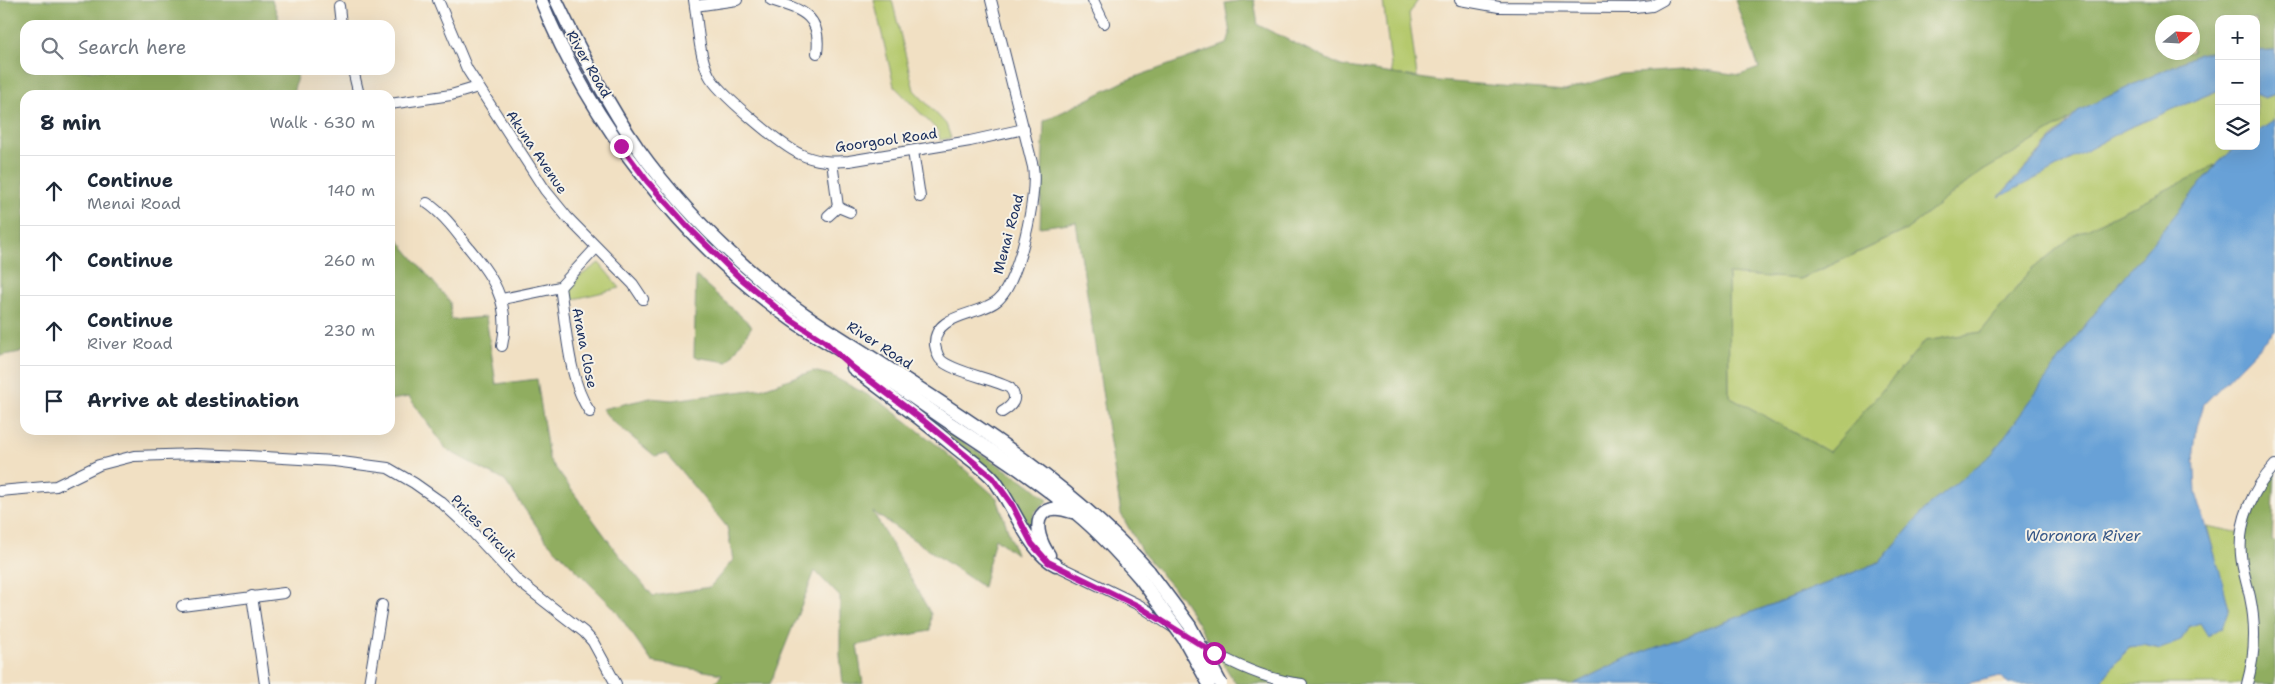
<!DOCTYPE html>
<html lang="en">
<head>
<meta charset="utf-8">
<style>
  :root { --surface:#fff; --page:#f2f2f3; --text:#1f2937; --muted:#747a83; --line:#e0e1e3 }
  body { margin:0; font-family:"Shantell Sans",sans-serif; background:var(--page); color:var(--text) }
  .controls { position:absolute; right:15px; top:15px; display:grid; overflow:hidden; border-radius:10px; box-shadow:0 5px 20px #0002 }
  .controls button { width:45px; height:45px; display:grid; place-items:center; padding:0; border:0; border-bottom:1px solid var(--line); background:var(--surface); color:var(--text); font:25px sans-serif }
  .compass { position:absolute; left:2155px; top:15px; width:45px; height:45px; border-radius:50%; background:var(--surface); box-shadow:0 5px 20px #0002; rotate:72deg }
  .stop { position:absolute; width:15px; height:15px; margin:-11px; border:4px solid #b5179e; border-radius:50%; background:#fff }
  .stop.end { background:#b5179e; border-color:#fff; box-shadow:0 1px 5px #0008 }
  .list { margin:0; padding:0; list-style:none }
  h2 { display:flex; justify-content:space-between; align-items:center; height:65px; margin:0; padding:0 20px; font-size:21px }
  h2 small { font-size:16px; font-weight:400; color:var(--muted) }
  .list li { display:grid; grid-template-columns:32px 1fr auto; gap:15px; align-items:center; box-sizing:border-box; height:70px; padding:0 20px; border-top:1px solid var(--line) }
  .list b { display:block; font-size:19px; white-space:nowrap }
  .list p { margin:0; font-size:16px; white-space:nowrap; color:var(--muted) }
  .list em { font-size:16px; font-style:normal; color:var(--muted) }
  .icon { flex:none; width:28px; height:28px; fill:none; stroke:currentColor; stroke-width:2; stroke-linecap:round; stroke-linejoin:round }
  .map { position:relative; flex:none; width:2275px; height:684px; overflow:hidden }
  .search { position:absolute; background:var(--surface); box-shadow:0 5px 20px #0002; left:20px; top:20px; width:375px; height:55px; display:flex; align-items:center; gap:12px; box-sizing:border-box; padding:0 18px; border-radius:15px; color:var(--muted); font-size:19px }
  .panel { position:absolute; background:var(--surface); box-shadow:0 5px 20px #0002; left:20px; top:90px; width:375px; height:345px; border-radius:15px }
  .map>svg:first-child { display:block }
  .green { fill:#b5c96d; stroke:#687c66 }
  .forest { fill:#90ad60; stroke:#566e5f; fill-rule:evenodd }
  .water { fill:#68a1d7; stroke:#42689a }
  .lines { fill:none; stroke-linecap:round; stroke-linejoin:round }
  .minor-casing { stroke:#3b4a6d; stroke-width:12 }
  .major-casing { stroke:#3b4a6d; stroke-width:15 }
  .minor { stroke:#fff; stroke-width:10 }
  .major { stroke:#fff; stroke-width:12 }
  .major-bridge-casing { stroke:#3b4a6d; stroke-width:15; stroke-linecap:butt }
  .major-bridge { stroke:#fff; stroke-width:12 }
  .route { stroke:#b5179e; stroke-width:6 }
  .labels { text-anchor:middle; stroke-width:4; stroke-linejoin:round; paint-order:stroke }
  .street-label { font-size:14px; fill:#1b2f5e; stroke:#f7f3e8 }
  .water-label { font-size:15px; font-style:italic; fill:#365788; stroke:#f7f3e8 }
</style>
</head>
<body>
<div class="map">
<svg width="2275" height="684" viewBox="0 0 2275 684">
  <rect width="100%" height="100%" fill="#f7f3e8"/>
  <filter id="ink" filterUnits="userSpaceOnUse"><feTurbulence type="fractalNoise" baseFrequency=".02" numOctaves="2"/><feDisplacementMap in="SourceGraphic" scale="10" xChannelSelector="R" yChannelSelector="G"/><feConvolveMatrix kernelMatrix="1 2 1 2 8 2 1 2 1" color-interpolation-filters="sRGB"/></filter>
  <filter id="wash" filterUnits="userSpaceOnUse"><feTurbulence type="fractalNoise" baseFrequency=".0096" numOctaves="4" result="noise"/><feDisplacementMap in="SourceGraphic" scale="20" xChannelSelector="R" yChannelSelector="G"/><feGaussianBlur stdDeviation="1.12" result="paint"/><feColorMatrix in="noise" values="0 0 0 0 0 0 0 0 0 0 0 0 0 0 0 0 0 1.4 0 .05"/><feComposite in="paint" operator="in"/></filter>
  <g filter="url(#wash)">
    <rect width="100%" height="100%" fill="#f1e0c3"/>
    <g class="green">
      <path d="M874,0H892L914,90L946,124L951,138L940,140L938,131L894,86Z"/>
      <path d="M1383,0H1418L1409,14L1417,77L1392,74Z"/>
      <path d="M2219,90V146H2237L2216,165L2073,236L2030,271L1981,332L1925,341L1829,452L1729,396L1728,274L1801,279L1905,231L1978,174L2070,119L2000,195L2044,174L2126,129Z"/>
      <path d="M2256,94L2265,98L2275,94V120L2256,133Z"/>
      <path d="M599,263L620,288L570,300L567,285Z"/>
      <path d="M2207,526L2241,533L2253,618L2247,684H2099L2129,647L2144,645L2159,649L2188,627L2229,609Z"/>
    </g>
    <g class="forest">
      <path d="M0,0H272L281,25H25V70H297L298,72L293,94L267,90L263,95H25V351L0,356Z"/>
      <path d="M1243,0H1254L1258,25L1341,66L1439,81L1565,91L1620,74L1697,69L1740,75L1759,68L1735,0H2275V50L2256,51V19H2219V50L2199,54L2080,110L2070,119L1978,174L1905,231L1800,279L1728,274L1729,396L1829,452L1925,341L1981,332L2030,271L2073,236L2216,165L2082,329L1992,455L1929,505L1880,562L1774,604L1627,658L1574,684H1236L1181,597L1142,552L1121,514L1076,222L1040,227L1044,121L1127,80L1227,44L1230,34L1225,3ZM2162,22H2192V52H2162Z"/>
      <path d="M390,226L399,241L450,302L451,320L486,317L496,384L537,379L549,459L616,551L653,596L710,587L733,560L727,527L666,453L655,456L611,420L602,409L650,398L672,400L760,389L813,371L830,375L881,402L937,445L997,498L1016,554L995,538L983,587L873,512L931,614L930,631L857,645L863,684H843L840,655V597L815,571L770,684H714L722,674L652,662L614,608L547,541L505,481L447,450L409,397L390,400Z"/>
      <path d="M696,276L752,326L728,362L694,357Z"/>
      <path d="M944,430L1030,485L1048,500L1034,513L1032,531L1012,496L990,471L943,432Z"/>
      <path d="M2275,465L2272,541L2275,542V684H2244L2254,639L2241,555L2248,507Z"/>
    </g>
    <g class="water">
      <path d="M2219,50V90L2126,129L2044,174L1999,197L2080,110L2199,54Z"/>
      <path d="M2275,50V94L2265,98L2256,94V51Z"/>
      <path d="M2275,120V331L2204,404L2197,427L2194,451L2196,492L2220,572L2229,609L2222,628L2208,636L2200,623L2188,627L2181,641L2159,649L2144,645L2129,647L2099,684H2008L2001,676L1965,684H1574L1627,658L1774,604L1880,562L1929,505L1992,454L2082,329L2216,165L2237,146H2256V133Z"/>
    </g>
  </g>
  <g filter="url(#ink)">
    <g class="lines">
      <defs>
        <g id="minor">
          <path d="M438,0L467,69L545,190L567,217L633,284L643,299"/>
          <path d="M694,0C698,23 698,53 709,75C717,92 782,146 800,154C816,162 832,162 849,161L970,141L1024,129"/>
          <path d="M771,0C802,10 822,15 817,53"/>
          <path d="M991,0L1033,167C1038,195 1019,281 998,300C980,316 933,313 935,345C936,350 938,356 940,359C949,371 995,379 1010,388C1019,399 1012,406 1002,412"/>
          <path d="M1093,0L1104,23"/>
          <path d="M1460,0L1499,7L1636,8L1652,6L1663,0"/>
          <path d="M339,6L341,25"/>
          <path d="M695,6L737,0"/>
          <path d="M353,70L359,95"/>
          <path d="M390,104L451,95L478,87"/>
          <path d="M913,151L920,197"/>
          <path d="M832,162L838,207"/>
          <path d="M427,203C442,213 453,227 464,242C491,275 512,300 502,346"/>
          <path d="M828,216L838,207L850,212"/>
          <path d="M560,287C566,324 568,381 590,412"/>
          <path d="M502,299L560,287L596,248"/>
          <path d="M0,491L56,486L99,465L134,456L196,454L248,456L334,461L388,468L414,483L441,502L465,524L517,580L584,632L593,642L616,684"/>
          <path d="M1056,565L1139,605L1174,628"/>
          <path d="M252,596L265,684"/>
          <path d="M182,606L284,593"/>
          <path d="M1199,644C1230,663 1265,680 1302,684"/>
          <path d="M369,684L382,605"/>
          <path d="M2247,684C2255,656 2256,625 2250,597C2247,583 2242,569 2241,555C2238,521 2253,489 2275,465"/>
        </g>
        <g id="major">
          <path d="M541,0C590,123 684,244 792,320C812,334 833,346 854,358C888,379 920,403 953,425C995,453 1039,481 1077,514C1100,533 1120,555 1140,578"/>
          <path d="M556,0C580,51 605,100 637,147C672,196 717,243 763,282C800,315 846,340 888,368C980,427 1075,488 1149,571"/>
          <path d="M853,368C888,394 922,420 956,448C968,458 984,468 994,480C1013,504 1030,554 1056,565"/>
          <path d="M1049,555C1031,529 1034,499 1072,512"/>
        </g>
      </defs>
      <use href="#minor" class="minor-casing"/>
      <use href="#major" class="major-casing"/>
      <use href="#minor" class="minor"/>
      <use href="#major" class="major"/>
      <defs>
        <g id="major-bridge">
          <path d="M1149,571L1190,626L1221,684"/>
          <path d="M1140,578L1184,639L1209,684"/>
        </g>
      </defs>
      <use href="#major-bridge" class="major-bridge-casing"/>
      <use href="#major-bridge" class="major-bridge"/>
    </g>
  </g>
  <g class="lines" filter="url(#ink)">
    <path class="route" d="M621,146L647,181L689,228L738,276L791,320L825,342L852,367L924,421L993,478L1011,503L1032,544L1048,562L1138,606L1214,653"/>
  </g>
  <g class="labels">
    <g class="street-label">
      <text transform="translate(589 64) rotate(60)" y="5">River Road</text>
      <text transform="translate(886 140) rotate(-8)" y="5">Goorgool Road</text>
      <text transform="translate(537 152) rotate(56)" y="5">Akuna Avenue</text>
      <text transform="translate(1008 234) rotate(-75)" y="5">Menai Road</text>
      <text transform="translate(880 345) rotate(33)" y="5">River Road</text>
      <text transform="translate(585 348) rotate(79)" y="5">Arana Close</text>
      <text transform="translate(484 528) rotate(46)" y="5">Prices Circuit</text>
    </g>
    <g class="water-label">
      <text x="2083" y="541">Woronora River</text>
    </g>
  </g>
</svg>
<div class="controls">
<button>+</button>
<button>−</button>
<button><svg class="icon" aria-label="layers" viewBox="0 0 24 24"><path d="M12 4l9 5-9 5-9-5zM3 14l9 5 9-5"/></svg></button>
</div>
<svg class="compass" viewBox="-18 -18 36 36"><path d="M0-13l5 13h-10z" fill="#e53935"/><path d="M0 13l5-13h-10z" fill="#747a83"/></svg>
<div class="stop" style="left:1214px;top:653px"></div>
<div class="stop end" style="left:621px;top:146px"></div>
<div class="search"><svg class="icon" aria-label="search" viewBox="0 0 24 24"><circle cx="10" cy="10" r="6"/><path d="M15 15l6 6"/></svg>Search here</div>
<section class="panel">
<h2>8 min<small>Walk · 630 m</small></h2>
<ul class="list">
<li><svg class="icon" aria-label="ahead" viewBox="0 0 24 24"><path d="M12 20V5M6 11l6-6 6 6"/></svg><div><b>Continue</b><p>Menai Road</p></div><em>140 m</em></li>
<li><svg class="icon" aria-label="ahead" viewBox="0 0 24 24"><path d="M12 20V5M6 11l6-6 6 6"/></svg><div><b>Continue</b></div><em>260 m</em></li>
<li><svg class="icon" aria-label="ahead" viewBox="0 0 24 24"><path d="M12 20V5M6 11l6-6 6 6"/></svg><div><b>Continue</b><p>River Road</p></div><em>230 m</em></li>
<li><svg class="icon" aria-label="arrive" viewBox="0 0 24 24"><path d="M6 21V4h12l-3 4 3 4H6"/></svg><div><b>Arrive at destination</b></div></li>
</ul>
</section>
</div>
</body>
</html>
